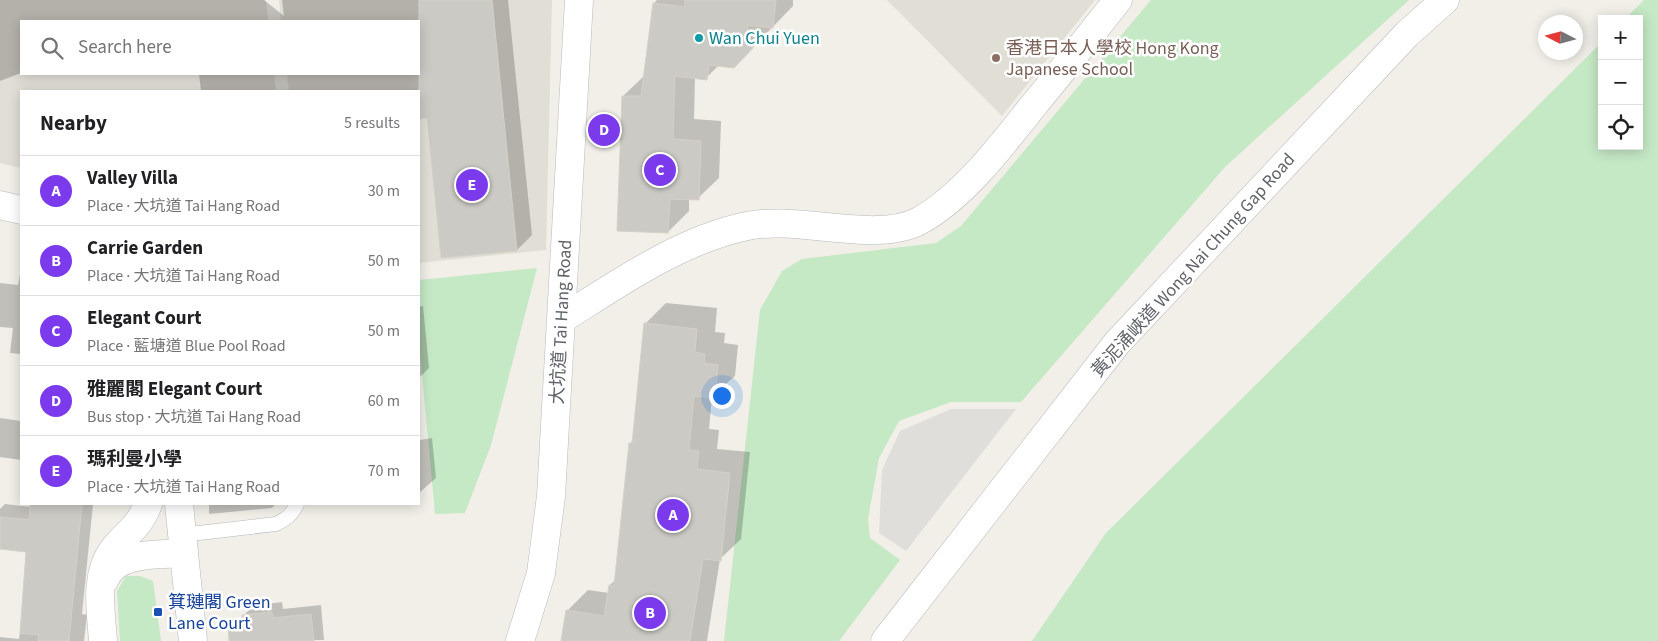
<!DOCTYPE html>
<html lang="en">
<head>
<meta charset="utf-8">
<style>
  :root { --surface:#fff; --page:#f6f6f6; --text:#202124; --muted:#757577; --line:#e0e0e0; --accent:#7c3aed }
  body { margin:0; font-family:"Source Sans 3","Noto Sans TC",sans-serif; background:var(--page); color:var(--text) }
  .controls { position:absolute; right:15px; top:15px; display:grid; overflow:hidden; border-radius:0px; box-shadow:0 2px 12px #0003 }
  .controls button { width:45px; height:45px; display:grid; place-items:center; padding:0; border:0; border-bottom:1px solid var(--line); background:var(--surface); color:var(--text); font:25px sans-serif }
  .compass { position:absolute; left:1538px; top:15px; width:45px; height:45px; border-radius:50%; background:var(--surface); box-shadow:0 2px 12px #0003; rotate:276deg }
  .you { position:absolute; left:721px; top:395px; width:18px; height:18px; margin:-12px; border:4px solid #fff; border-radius:50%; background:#1a73e8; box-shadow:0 0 0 8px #1a73e833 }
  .badge { display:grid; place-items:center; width:32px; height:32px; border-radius:50%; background:var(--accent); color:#fff; font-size:16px; font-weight:700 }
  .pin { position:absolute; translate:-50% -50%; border:2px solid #fff; box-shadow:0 1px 5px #0006 }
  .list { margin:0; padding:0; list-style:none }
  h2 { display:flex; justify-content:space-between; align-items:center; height:65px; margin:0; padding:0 20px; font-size:21px }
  h2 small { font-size:16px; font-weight:400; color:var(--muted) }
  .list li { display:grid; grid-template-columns:32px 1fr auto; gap:15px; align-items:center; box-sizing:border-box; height:70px; padding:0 20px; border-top:1px solid var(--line) }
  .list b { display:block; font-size:19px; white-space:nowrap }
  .list p { margin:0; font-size:16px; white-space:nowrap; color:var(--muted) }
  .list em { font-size:16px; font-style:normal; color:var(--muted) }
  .icon { flex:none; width:28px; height:28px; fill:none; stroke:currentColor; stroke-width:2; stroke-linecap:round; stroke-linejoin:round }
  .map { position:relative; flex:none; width:1658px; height:641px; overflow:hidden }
  .search { position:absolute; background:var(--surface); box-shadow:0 2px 12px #0003; left:20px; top:20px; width:400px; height:55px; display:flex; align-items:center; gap:12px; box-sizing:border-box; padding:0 18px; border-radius:0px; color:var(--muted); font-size:19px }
  .panel { position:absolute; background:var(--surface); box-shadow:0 2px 12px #0003; left:20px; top:90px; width:400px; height:415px; border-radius:0px }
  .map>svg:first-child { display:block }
  .industrial { fill:#e0deda }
  .education { fill:#e1ded6 }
  .green { fill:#c5e8c5 }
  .shadow { fill:#0003 }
  .building { fill:#cccac5; stroke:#d6d1c6 }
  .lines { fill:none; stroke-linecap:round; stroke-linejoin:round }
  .service-casing { stroke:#b5b8bc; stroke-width:15 }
  .minor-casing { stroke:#b5b8bc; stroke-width:29 }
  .tertiary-casing { stroke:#b5b8bc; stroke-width:29 }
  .secondary-casing { stroke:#b6babf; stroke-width:29 }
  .service { stroke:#fff; stroke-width:14 }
  .minor { stroke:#fff; stroke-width:28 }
  .tertiary { stroke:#fff; stroke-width:28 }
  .secondary { stroke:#fff; stroke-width:28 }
  .culture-dot { fill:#0f9aa8; stroke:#fff; stroke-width:2 }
  .education-dot { fill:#8d6e63; stroke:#fff; stroke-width:2 }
  .transit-dot { fill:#1a4fb4; stroke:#fff; stroke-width:2 }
  .labels { text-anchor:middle; stroke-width:5; stroke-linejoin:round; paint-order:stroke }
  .culture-label { font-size:18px; fill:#0d838f; stroke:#fff; text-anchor:start }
  .education-label { font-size:18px; fill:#785e54; stroke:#fff; text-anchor:start }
  .street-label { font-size:18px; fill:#5f6368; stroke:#fff }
  .transit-label { font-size:18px; fill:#164399; stroke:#fff; text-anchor:start }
</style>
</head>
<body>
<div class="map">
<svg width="1658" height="641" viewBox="0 0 1658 641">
  <rect width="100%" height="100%" fill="#f1efe8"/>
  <path class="industrial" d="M951,409H1016L906,551L879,533L882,470L900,431Z"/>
  <g class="education">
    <path d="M0,0H266L268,21H21V74H274L276,91H21V168L0,163Z"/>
    <path d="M279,0H552L546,250L419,263V91H289L287,74H419V21H281Z"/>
    <path d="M887,0H1095L1002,116Z"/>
  </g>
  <g class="green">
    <path d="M1151,0H1409L1225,167L1021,402H951L899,421L879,458L868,519L870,538L900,560L839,641H724L760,310L782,271L802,259L936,243L961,226Z"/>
    <path d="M1644,0H1658V641H1032L1106,533L1602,42V146H1639V19H1625Z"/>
    <path d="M537,268L491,445L465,513L435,514L419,342V280Z"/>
    <path d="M126,576H140L153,581L161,641H120L117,591Z"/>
  </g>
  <g class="shadow">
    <path d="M0,0H264L284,16L282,0H508L532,235L517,250L428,117L419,118V91H201L199,74H419V21H21V73L0,81Z"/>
    <path d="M657,0H793V6L734,67L719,65L706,78L695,77L694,119L721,121L719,178L698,198H689V211L668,232L623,96L644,76L654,3Z"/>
    <path d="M21,270V354L10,353L13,328L0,327V283L18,285Z"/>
    <path d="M666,303L717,308L715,332L725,333L724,343L738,345L735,376L712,396L709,429L719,430L717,449L750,452L741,539L720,559L707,641H562L567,611L588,590L609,593L610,585L615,580L630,444L633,440L645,324Z"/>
    <path d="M423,306L429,368L419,378V307Z"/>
    <path d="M0,418L21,421V460L0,457Z"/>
    <path d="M419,422L420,440L432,438L436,478L419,493Z"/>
    <path d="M5,504L31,507L32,504H93L82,614L87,615L84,641H0V637L19,639L27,578V551L0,547V509Z"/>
    <path d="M209,504H276L272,508L209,514Z"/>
    <path d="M282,602L283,609L321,605L324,640L245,641L243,616L253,606Z"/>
  </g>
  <g class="building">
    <path d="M419,0H492L517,251L441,258L427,118L419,119Z"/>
    <path d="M685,0H776L773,28L747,25L753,48L734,68L709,65L707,80L675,76L673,139L701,141L699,200L670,199L668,233L617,231L622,96H641L653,3L685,7Z"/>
    <path d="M644,323L697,329L695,352L705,354L704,363L718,365L715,398L694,396L689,450L699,451L697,469L730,473L721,561L703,559L690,641H561L566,610L604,616L609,585L614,586L629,443L632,444Z"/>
    <path d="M30,504H82L69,641H38L39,635L20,633L26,552L0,549V517L29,520Z"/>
    <path d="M272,612L273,618L311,614L314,641H229L228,623L242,622V615Z"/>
  </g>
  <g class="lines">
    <defs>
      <path id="service" d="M182,535L276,524C286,519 292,515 297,504"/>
      <g id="minor">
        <path d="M562,319C619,283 680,240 747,226C798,215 876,244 919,221C963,197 1002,145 1033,106C1062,71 1090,35 1118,0"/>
        <path d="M105,579C116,551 158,555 183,553"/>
        <path d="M103,641C101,611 94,576 113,550C127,532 139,528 148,504"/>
      </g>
      <g id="tertiary">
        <path d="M0,205L21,210"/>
        <path d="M179,504L193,641"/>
      </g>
      <g id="secondary">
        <path d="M520,641L541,573L551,496L579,0"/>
        <path d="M885,641L1117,343L1407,34L1445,0"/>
      </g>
    </defs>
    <use href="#service" class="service-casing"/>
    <use href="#minor" class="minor-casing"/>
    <use href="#tertiary" class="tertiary-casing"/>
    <use href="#secondary" class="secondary-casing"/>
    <use href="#service" class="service"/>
    <use href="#minor" class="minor"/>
    <use href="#tertiary" class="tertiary"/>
    <use href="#secondary" class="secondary"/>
  </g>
  <circle class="culture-dot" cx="699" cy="38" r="5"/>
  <circle class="education-dot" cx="996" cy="58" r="5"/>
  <rect class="transit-dot" x="153" y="607" width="10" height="10" rx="2.5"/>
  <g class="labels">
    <g class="culture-label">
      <text x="709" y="44">Wan Chui Yuen</text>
    </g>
    <g class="education-label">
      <text x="1006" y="54">香港日本人學校 Hong Kong<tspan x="1006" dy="21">Japanese School</tspan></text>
    </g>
    <g class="street-label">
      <text transform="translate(1193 265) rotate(-48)" y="6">黃泥涌峽道 Wong Nai Chung Gap Road</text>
      <text transform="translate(561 322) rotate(-87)" y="6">大坑道 Tai Hang Road</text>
    </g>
    <g class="transit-label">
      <text x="168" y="608">箕璉閣 Green<tspan x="168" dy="21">Lane Court</tspan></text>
    </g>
  </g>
</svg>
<div class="controls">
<button>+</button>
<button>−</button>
<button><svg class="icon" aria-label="locate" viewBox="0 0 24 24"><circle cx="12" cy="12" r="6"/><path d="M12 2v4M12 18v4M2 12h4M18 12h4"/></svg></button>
</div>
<svg class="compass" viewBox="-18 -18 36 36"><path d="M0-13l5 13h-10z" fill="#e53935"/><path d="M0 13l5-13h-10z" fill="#757577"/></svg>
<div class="you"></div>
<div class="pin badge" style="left:673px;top:515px">A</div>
<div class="pin badge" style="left:650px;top:613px">B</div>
<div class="pin badge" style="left:660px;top:170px">C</div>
<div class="pin badge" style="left:604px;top:130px">D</div>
<div class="pin badge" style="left:472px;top:185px">E</div>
<div class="search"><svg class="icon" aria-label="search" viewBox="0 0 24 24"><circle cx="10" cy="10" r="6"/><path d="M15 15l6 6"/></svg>Search here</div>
<section class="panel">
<h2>Nearby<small>5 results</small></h2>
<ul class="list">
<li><span class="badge">A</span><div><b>Valley Villa</b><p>Place · 大坑道 Tai Hang Road</p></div><em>30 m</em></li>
<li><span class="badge">B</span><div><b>Carrie Garden</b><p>Place · 大坑道 Tai Hang Road</p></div><em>50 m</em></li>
<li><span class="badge">C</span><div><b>Elegant Court</b><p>Place · 藍塘道 Blue Pool Road</p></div><em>50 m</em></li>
<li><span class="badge">D</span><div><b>雅麗閣 Elegant Court</b><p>Bus stop · 大坑道 Tai Hang Road</p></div><em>60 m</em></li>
<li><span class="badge">E</span><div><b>瑪利曼小學</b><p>Place · 大坑道 Tai Hang Road</p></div><em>70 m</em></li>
</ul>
</section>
</div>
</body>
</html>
